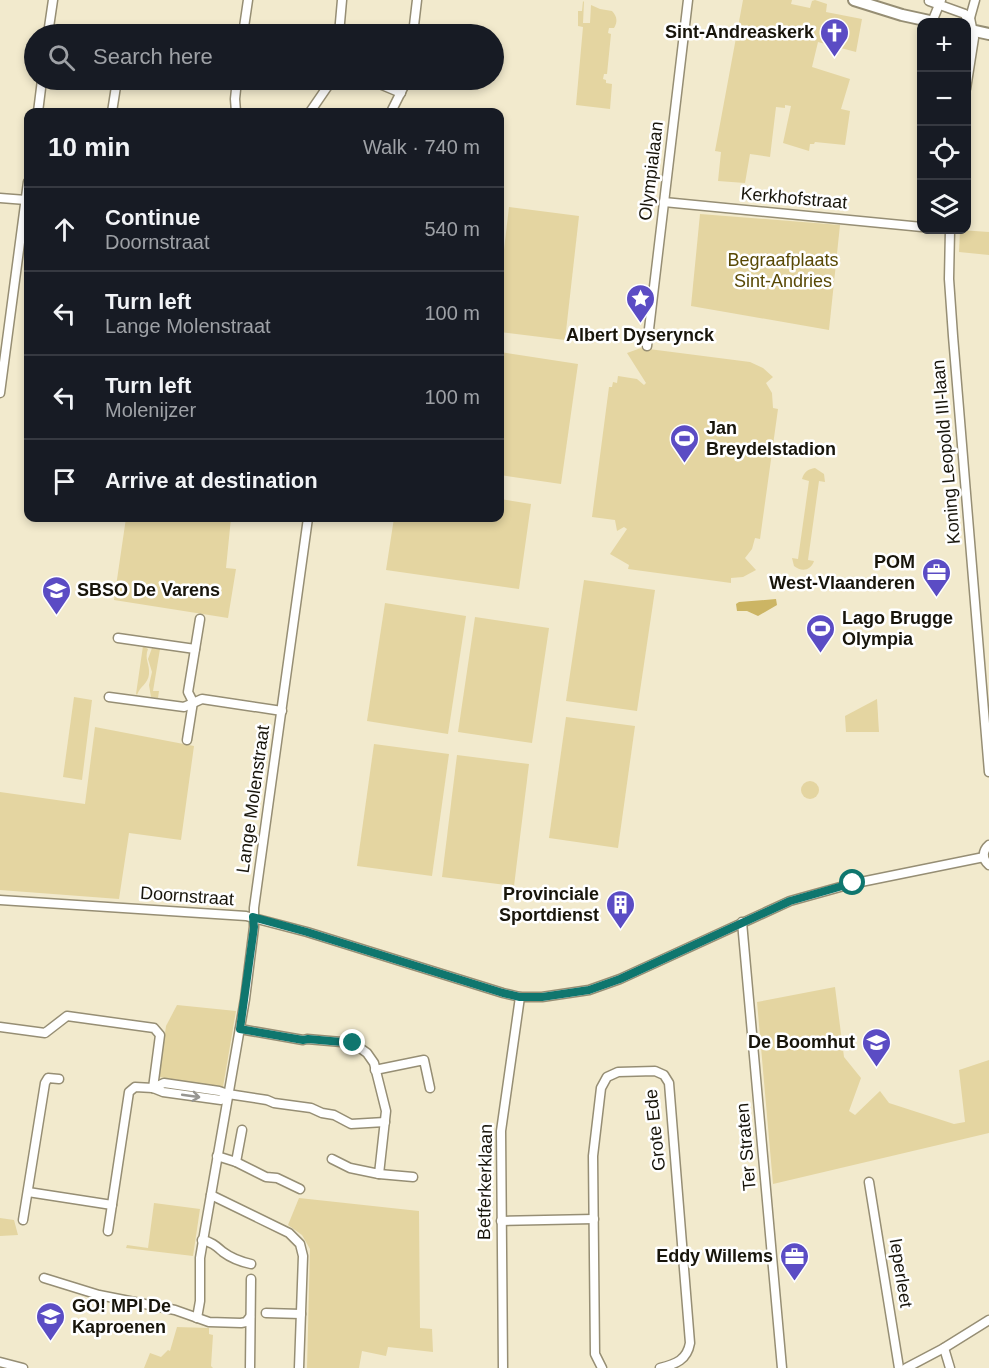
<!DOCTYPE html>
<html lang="en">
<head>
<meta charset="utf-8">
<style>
  :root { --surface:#171b24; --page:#242831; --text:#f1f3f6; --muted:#9ea1a6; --line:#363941 }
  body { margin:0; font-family:Helvetica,sans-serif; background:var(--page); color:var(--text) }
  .controls { position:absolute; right:18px; top:18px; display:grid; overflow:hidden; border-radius:12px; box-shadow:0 3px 9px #0003 }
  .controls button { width:54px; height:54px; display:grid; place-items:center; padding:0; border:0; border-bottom:2px solid var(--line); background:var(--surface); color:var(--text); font:30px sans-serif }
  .stop { position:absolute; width:18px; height:18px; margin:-14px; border:4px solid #0f766e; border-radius:50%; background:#fff }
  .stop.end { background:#0f766e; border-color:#fff; box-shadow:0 2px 6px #0008 }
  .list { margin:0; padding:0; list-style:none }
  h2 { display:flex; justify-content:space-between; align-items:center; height:78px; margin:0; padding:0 24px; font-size:26px }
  h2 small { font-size:20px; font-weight:400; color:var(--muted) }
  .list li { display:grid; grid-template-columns:39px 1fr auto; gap:18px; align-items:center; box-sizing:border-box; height:84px; padding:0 24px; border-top:2px solid var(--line) }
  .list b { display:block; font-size:22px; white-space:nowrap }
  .list p { margin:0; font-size:20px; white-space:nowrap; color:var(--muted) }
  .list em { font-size:20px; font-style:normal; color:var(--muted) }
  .icon { flex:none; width:33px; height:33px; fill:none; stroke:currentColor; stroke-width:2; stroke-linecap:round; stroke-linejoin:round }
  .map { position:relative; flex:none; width:989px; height:1368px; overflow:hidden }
  .search { position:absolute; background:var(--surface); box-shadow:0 3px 9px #0003; left:24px; top:24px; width:480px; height:66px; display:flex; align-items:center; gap:15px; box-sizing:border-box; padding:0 21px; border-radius:33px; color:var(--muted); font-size:22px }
  .panel { position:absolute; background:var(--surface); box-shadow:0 3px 9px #0003; left:24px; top:108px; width:480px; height:414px; border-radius:12px }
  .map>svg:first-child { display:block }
  .green { fill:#e4d5a1 }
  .water { fill:#ccb564 }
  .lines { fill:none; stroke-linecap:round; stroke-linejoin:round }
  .minor-casing { stroke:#968e74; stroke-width:11 }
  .major-casing { stroke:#968e74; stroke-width:14 }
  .minor { stroke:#fff; stroke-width:8 }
  .major { stroke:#fff; stroke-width:10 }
  .oneway { stroke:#979691 }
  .route { stroke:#0f766e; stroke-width:8 }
  .labels { text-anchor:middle; stroke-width:5; stroke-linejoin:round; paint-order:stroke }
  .poi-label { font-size:18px; font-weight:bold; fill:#18150b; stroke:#fff; text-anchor:end }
  .street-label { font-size:18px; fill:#18150b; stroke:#fff }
  .park-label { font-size:18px; fill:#594905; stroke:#fff }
</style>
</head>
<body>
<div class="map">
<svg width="989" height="1368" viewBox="0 0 989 1368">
  <rect width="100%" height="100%" fill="#f2eacd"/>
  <g class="green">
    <path d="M743,0H792L791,4L810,8L812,1L815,0L827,4L826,12L862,19L856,52L818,42L812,67L850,79L841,109L850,111L845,145L815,142L814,144H810L809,151L783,143L791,106L785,105V108L776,107L770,157L750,154L745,183L718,181L721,152L715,151Z"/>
    <path d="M583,1L584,2L583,23H590L591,5L600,9L612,11C617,16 618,22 614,28H609L608,33L611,34L607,74H604L603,79L606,80V83L612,84L610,109L576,105L583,27L578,26V11H582Z"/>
    <path d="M509,207L579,216L565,340L500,332V284Z"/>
    <path d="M700,214L840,225L829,330L691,306Z"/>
    <path d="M960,230L989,232V255L959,252Z"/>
    <path d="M641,348L750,362L763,368L773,377L766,383L772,393L773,408L778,409L760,539L755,538L752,549L745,558L756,570L743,577L731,578V583L628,569L629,565L610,554L627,529L624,527L617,531L615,520L592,517L609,387H612L613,382L617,383L618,376L637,379L644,385L646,383L627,353Z"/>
    <path d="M500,352L578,364L561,484L500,475Z"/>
    <path d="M815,468L824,474L825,482L819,481L808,560L814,561C811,571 801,572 794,566L792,558L798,559L809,481L802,479C804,472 808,469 815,468Z"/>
    <path d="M500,499L531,504L519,589L386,570L394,518H500Z"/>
    <path d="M126,518H231L226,568L236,569L228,618L114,600Z"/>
    <path d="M584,580L655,590L637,711L566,701Z"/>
    <path d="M385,603L466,616L448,734L367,721Z"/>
    <path d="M475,617L549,628L532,743L458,732Z"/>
    <path d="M143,646L148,649C144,659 150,664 149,674C148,684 140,686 137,695L136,694Z"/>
    <path d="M152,648L160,649L153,691H159L158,698L151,697L149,685L152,672L148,659Z"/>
    <path d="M74,697L92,700L82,780L63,777Z"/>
    <path d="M877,699L879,732H846L845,716Z"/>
    <path d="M566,717L635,726L618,848L549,838Z"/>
    <path d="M95,727L194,746L181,840L129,833L119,899L0,890V792L85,804Z"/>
    <path d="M374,744L449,754L432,876L357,866Z"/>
    <path d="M457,755L529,764L514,886L442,877Z"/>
    <circle cx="810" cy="790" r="9"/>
    <path d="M835,987L844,1057L861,1078L849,1111L855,1115L880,1091L889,1103L954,1124L965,1122L959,1070L989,1060V1133L773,1184L757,1002Z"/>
    <path d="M177,1005L236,1011L223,1087L159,1077L166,1026Z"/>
    <path d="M299,1198L419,1211L420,1328L432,1329L433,1352L388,1347L386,1356L362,1351L359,1368H307L310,1249L302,1235L288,1225Z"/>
    <path d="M154,1203L200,1209L193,1256L126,1248L127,1245L148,1248Z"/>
    <path d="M0,1218L14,1220L18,1235L0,1236Z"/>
    <path d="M177,1327L209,1328V1334L213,1335L211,1366L213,1368H144L150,1353L161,1357L168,1350L170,1351Z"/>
  </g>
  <path class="water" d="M776,599L777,605L758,616L747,611H737L736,604L739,602Z"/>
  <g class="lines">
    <defs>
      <g id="minor">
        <path d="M929,1L965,14L966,17L970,18"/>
        <path d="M932,22L941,0"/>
        <path d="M48,34L53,0"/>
        <path d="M243,34L248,0"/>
        <path d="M339,34L342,0"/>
        <path d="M413,34L417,0"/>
        <path d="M370,80L401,93"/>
        <path d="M966,89L974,38L970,18L975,0"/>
        <path d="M38,112L42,80"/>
        <path d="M112,112L117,80"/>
        <path d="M236,112L235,99L237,80"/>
        <path d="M310,112L332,80"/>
        <path d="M391,112L407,80"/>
        <path d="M0,198L26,200"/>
        <path d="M664,202L922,227"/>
        <path d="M950,230L949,279L953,336L989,772"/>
        <path d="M647,346L688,0"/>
        <path d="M0,393L28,182"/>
        <path d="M118,638L195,649"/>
        <path d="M109,697L184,707L202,699L282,711"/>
        <path d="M187,740L193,702L188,692L200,619"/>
        <path d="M989,845C982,851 982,859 989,865"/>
        <path d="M0,900L246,916L307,932L503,993L520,997H542L589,990L620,979L790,901L851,884L984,857"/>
        <path d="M742,922L782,1368"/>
        <path d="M0,1027L45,1033L67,1016L154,1028L160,1035L153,1088"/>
        <path d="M240,1029L303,1040L307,1039L353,1043L367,1053L374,1063L386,1111L379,1174L350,1168L332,1159"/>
        <path d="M375,1070L424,1060L430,1088"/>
        <path d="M153,1088L164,1083L219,1091L228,1094L267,1100L274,1103L311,1108L322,1113L334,1115L351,1124L385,1122"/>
        <path d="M217,1156L236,1162L242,1130"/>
        <path d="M236,1162L266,1177L277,1178L300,1189"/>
        <path d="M379,1174L413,1177"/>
        <path d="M869,1182L899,1368"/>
        <path d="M28,1192L112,1205"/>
        <path d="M211,1195L289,1233L300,1244L303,1256L299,1368"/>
        <path d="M23,1220L45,1083L48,1078L59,1079"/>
        <path d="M501,1221L594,1219"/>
        <path d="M108,1231L129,1092L135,1087L153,1088L163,1092L221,1100L228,1094"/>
        <path d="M202,1240C212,1242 216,1246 223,1252C231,1258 242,1262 251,1264"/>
        <path d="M44,1278L99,1295L175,1310L209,1322L241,1323L246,1322L250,1317"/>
        <path d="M266,1313L301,1314"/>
        <path d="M197,1318L200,1301V1258L245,999L254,927V908L308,518"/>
        <path d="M944,1348L950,1368"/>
        <path d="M0,1362L23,1368"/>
        <path d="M250,1368L251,1279"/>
        <path d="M503,1368L501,1131L520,997"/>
        <path d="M602,1368L595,1354L593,1156L601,1088L607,1077L618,1072L655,1071L664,1075L669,1083L690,1343C687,1360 676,1364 660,1368"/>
        <path d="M906,1368L944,1348L989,1320"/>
      </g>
      <g id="major">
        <path d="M854,0L902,15L934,22"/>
        <path d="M966,29L989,34"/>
      </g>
    </defs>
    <use href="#minor" class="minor-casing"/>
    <use href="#major" class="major-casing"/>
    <use href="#minor" class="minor"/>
    <use href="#major" class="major"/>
  </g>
  <defs><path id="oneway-shaft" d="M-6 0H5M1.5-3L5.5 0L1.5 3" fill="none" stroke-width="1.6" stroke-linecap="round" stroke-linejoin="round" transform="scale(1.5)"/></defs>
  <use class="oneway" href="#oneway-shaft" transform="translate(191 1096) rotate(8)"/>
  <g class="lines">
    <path class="route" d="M353,1043L308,1039L303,1040L240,1029L254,927L253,917L307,932L503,993L520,997H542L589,990L620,979L790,901L853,883"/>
  </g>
  <defs>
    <symbol id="church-pin" viewBox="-11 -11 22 30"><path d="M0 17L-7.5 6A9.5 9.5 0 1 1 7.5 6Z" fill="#5b4cc4" stroke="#fff"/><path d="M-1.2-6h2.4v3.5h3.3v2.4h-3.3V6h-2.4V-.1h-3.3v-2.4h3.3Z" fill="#fff"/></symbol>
    <symbol id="sight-pin" viewBox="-11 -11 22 30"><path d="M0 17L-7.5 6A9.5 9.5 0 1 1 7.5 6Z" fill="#5b4cc4" stroke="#fff"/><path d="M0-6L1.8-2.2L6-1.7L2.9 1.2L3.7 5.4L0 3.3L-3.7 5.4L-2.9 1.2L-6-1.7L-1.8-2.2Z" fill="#fff"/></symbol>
    <symbol id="stadium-pin" viewBox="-11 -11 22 30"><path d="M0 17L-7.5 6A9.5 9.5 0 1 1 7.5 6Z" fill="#5b4cc4" stroke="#fff"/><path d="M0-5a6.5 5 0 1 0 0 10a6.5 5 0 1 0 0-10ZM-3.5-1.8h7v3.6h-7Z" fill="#fff"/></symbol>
    <symbol id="office-pin" viewBox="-11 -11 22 30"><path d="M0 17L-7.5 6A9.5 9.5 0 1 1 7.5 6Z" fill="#5b4cc4" stroke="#fff"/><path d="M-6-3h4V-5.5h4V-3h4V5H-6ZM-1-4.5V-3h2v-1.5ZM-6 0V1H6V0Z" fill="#fff"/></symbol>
    <symbol id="school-pin" viewBox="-11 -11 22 30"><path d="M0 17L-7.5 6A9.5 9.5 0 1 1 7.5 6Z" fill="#5b4cc4" stroke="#fff"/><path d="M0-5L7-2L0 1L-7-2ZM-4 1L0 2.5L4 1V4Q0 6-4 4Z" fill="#fff"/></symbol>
    <symbol id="building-pin" viewBox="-11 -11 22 30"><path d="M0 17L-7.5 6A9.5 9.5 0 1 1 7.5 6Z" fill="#5b4cc4" stroke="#fff"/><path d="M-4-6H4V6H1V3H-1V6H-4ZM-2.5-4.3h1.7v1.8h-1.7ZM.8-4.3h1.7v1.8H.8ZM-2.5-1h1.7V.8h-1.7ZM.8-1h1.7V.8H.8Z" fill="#fff"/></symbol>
  </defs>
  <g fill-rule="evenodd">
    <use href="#church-pin" x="818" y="16" width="33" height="45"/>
    <use href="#sight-pin" x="624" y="282" width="33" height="45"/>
    <use href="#stadium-pin" x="668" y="422" width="33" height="45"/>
    <use href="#office-pin" x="920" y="556" width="33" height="45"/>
    <use href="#school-pin" x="40" y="574" width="33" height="45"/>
    <use href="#stadium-pin" x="804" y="612" width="33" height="45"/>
    <use href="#building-pin" x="604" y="888" width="33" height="45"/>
    <use href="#school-pin" x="860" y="1026" width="33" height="45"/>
    <use href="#office-pin" x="778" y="1240" width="33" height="45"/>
    <use href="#school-pin" x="34" y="1300" width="33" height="45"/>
  </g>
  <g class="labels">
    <g class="poi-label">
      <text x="814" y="38">Sint-Andreaskerk</text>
      <text x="640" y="341" text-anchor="middle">Albert Dyserynck</text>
      <text x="706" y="434" text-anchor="start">Jan<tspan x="706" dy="21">Breydelstadion</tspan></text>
      <text x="915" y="568">POM<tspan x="915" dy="21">West-Vlaanderen</tspan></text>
      <text x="77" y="596" text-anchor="start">SBSO De Varens</text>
      <text x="842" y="624" text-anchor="start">Lago Brugge<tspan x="842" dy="21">Olympia</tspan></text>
      <text x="599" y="900">Provinciale<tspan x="599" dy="21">Sportdienst</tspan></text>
      <text x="855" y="1048">De Boomhut</text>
      <text x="773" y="1262">Eddy Willems</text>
      <text x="72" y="1312" text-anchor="start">GO! MPI De<tspan x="72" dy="21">Kaproenen</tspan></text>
    </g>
    <g class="street-label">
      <text transform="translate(651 171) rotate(-83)" y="6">Olympialaan</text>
      <text transform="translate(794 198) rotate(5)" y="6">Kerkhofstraat</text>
      <text transform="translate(946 452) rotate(-95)" y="6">Koning Leopold III-laan</text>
      <text transform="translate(253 799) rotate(-82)" y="6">Lange Molenstraat</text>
      <text transform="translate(187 896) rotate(4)" y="6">Doornstraat</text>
      <text transform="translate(655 1130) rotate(-96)" y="6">Grote Ede</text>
      <text transform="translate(746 1147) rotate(-95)" y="6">Ter Straten</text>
      <text transform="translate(485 1182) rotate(-89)" y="6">Betferkerklaan</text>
      <text transform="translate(901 1273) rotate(81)" y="6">Ieperleet</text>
    </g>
    <g class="park-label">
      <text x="783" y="266">Begraafplaats<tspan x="783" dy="21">Sint-Andries</tspan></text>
    </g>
  </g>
</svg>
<div class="controls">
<button>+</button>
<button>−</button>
<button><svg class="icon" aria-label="locate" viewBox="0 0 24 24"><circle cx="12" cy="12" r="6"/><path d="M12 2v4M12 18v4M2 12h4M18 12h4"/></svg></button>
<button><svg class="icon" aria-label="layers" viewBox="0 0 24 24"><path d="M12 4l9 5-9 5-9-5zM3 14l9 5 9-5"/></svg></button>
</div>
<div class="stop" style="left:853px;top:883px"></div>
<div class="stop end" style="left:353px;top:1043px"></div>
<div class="search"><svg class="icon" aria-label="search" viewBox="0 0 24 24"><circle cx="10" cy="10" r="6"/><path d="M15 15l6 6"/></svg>Search here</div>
<section class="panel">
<h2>10 min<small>Walk · 740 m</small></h2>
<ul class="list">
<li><svg class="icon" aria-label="ahead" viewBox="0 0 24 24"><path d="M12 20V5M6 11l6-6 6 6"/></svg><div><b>Continue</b><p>Doornstraat</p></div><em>540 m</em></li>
<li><svg class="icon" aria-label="left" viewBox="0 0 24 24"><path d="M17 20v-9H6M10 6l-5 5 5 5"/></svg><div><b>Turn left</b><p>Lange Molenstraat</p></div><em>100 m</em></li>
<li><svg class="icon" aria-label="left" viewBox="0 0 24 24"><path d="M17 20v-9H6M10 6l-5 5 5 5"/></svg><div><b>Turn left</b><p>Molenijzer</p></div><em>100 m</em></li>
<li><svg class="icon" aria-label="arrive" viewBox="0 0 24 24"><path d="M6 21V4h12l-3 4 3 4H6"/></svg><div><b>Arrive at destination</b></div></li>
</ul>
</section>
</div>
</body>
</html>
